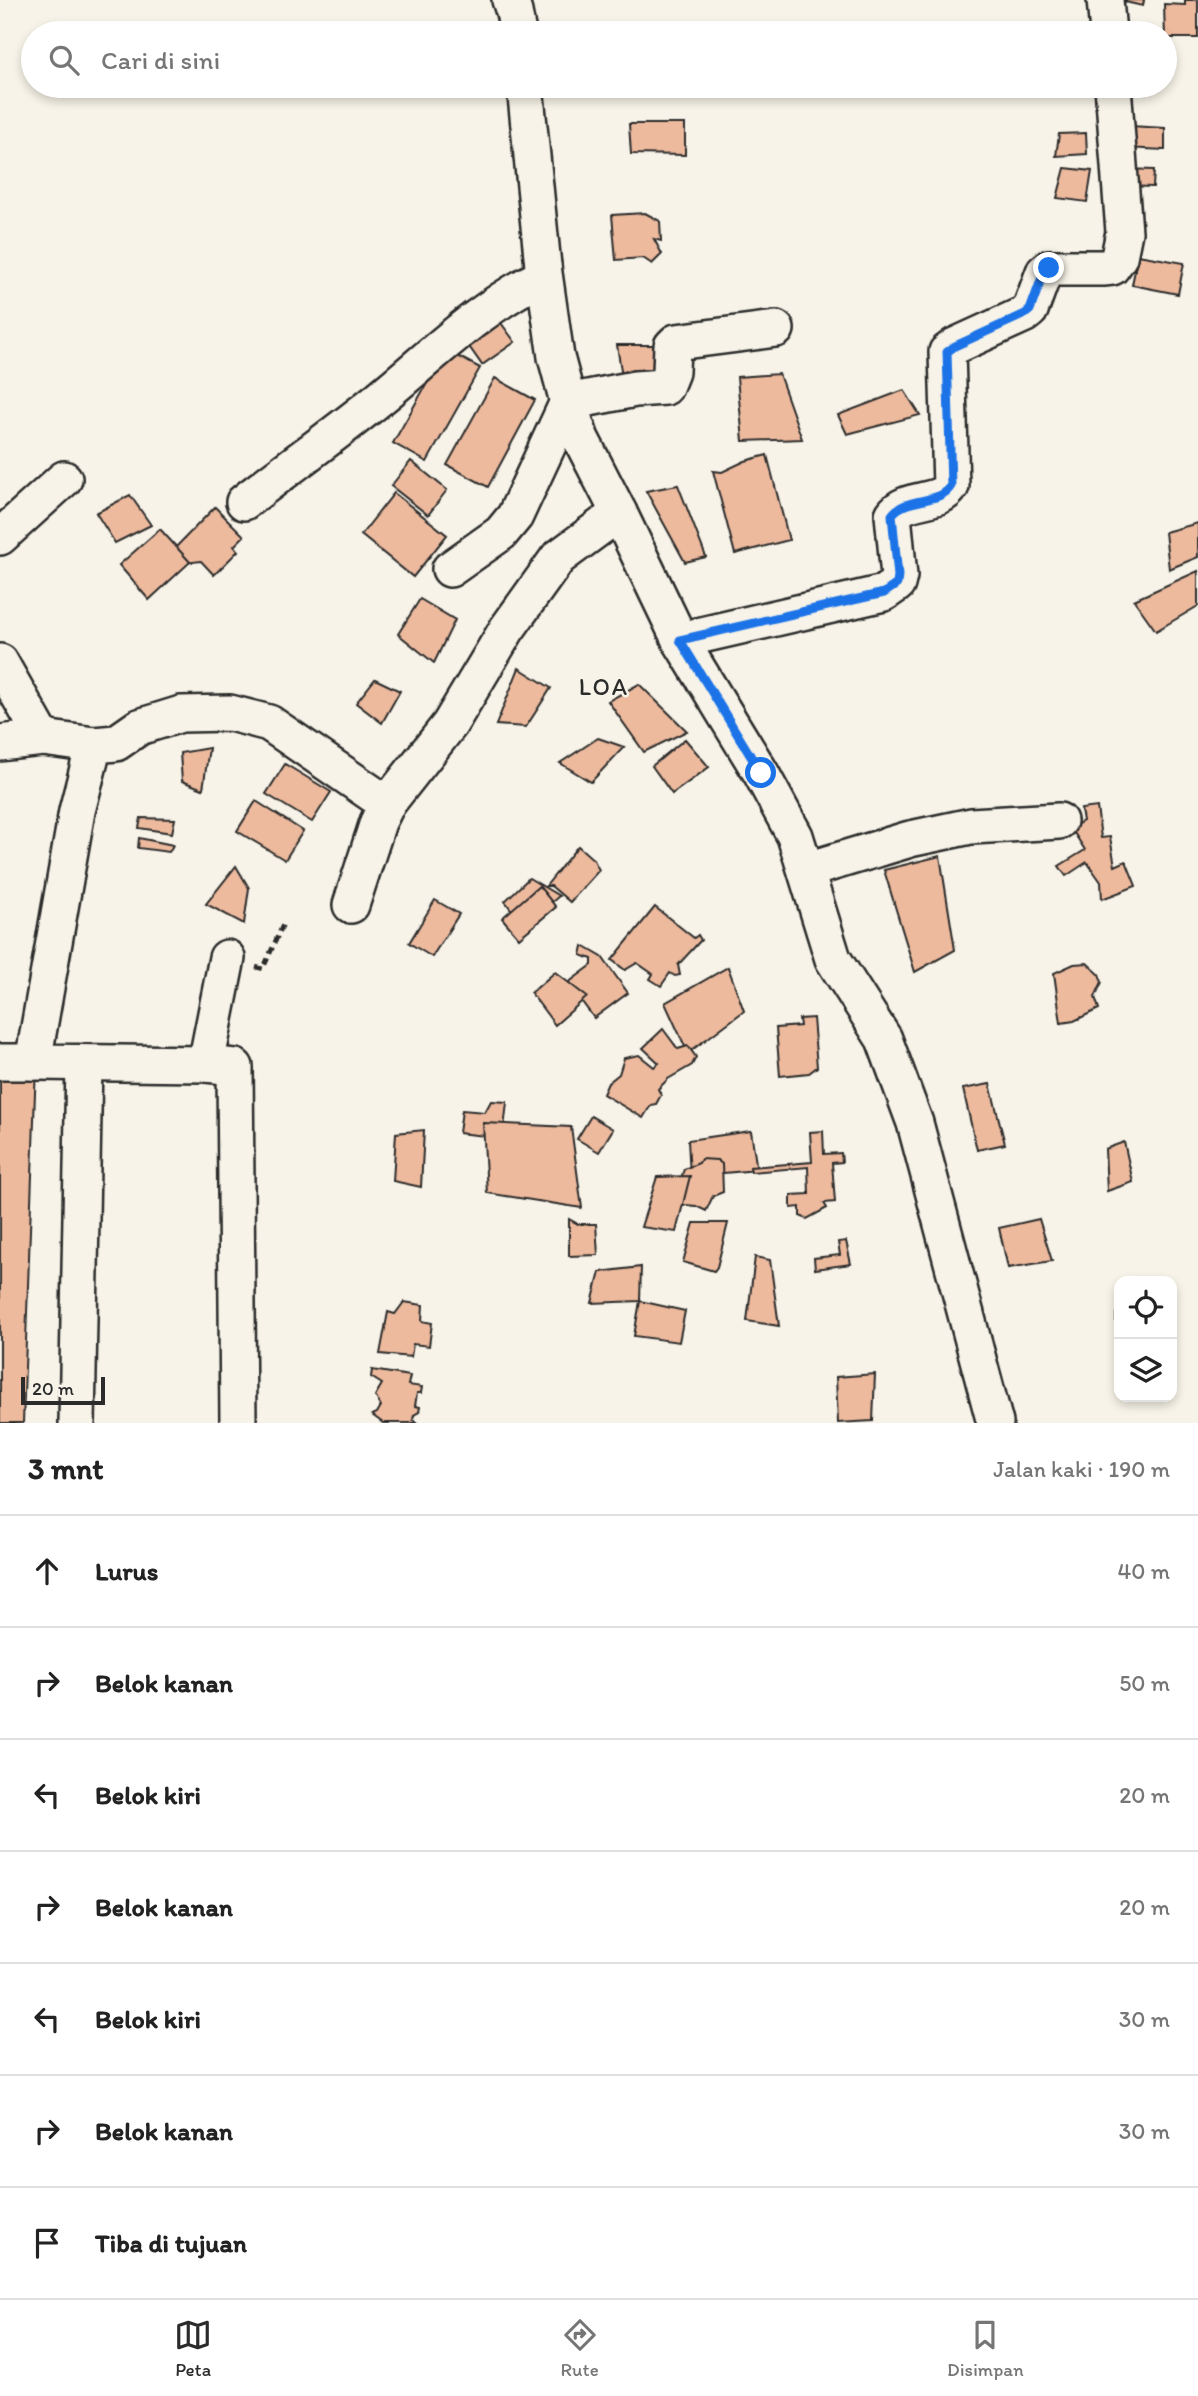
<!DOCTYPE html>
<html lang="id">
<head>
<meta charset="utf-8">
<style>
  :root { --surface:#fff; --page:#f2f2f2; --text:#222; --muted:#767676; --line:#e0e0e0; --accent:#2b2b2b }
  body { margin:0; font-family:Itim,sans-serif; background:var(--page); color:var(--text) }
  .controls { position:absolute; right:21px; bottom:21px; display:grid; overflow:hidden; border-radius:14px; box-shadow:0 4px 10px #0003 }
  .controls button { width:63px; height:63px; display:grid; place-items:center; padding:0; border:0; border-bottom:2px solid var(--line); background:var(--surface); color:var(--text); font:35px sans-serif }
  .scale { position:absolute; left:21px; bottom:18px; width:84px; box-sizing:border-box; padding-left:7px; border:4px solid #2b2b2b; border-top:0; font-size:19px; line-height:24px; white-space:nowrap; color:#2b2b2b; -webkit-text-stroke:5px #f7f3e8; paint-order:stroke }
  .stop { position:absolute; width:21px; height:21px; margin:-16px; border:5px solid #1a73e8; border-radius:50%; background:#fff }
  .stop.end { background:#1a73e8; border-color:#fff; box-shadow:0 2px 7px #0008 }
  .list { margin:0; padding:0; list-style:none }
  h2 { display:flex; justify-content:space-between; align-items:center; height:91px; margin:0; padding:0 28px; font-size:30px }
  h2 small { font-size:23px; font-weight:400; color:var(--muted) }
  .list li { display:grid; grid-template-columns:46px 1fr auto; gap:21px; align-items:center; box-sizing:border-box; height:112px; padding:0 28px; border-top:2px solid var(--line) }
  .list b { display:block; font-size:26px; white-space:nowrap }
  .list em { font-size:23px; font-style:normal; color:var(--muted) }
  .icon { flex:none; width:38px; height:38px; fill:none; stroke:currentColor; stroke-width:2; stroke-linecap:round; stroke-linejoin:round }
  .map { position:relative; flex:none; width:1198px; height:1423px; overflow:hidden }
  .search { position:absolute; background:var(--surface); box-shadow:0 4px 10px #0003; left:21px; right:21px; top:21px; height:77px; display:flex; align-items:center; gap:18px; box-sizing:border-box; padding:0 24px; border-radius:38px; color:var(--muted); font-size:26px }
  .sheet { height:875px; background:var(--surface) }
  nav { display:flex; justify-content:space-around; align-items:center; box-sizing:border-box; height:98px; border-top:2px solid var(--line); background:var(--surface); font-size:19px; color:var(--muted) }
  nav a { display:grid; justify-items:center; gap:4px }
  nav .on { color:var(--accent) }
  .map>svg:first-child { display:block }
  .building { fill:#edba9e; stroke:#2b2b2b; stroke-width:2 }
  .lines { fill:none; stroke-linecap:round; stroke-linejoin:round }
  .minor-casing { stroke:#2b2b2b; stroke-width:40 }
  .path { stroke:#2b2b2b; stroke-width:4.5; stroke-dasharray:7 5; stroke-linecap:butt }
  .minor { stroke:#f7f3e8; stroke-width:35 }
  .route { stroke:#1a73e8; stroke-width:9 }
  .labels { text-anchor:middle; stroke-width:5; stroke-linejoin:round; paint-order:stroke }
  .quarter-label { font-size:24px; letter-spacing:2px; fill:#2b2b2b; stroke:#f7f3e8 }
</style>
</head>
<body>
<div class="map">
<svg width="1198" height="1423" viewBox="0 0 1198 1423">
  <rect width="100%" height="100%" fill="#f7f3e8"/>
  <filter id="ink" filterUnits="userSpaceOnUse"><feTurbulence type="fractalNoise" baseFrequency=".0143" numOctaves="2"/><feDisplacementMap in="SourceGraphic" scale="14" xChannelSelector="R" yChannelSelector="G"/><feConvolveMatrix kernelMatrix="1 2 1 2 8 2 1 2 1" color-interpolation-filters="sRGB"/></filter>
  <g filter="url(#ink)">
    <g class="building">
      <path d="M1116,0H1144L1143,6Z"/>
      <path d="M1185,0H1198V38H1165L1164,4L1185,5Z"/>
      <path d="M629,124H685V155L631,154Z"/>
      <path d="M1129,126L1165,128V150L1125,148Z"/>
      <path d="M1086,133L1087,154L1056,156L1059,134Z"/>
      <path d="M1065,168L1092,171L1087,202L1057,198Z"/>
      <path d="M1124,169L1154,170L1153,187L1123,186Z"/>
      <path d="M645,213L660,221L661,241L654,239L662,254L652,264L643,258L616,260L612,215Z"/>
      <path d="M1138,255L1184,263L1178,294L1132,285Z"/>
      <path d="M493,312L515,342L482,365L461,335Z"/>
      <path d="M617,345H653L658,379L622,377Z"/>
      <path d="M446,350L480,368L427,462L393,443Z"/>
      <path d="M779,374L802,439L743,441L737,377Z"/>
      <path d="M495,378L535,400L488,487L447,465Z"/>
      <path d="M904,390L920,415L847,434L838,415Z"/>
      <path d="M767,455L789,540L735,554L713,471L722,472L745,461Z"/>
      <path d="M411,461L447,490L428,515L391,486Z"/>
      <path d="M678,485L706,557L685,562L646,491Z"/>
      <path d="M394,493L447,535L413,577L361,535Z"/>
      <path d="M130,495L151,525L115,543L96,513Z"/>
      <path d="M215,507L244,536L234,546L238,551L214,575L201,561L185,563L173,550Z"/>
      <path d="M1198,523V557L1169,569L1165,532Z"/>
      <path d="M160,529L190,562L149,600L119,565Z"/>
      <path d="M1198,571V606L1156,631L1134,600Z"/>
      <path d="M420,599L455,620L434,663L398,634Z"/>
      <path d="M519,668L551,688L526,727L496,725Z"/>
      <path d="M375,679L400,691L382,723L356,703Z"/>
      <path d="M639,684L687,731L644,752L608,701Z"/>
      <path d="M598,738L624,747L591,782L560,763Z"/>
      <path d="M685,739L709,767L672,794L652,766Z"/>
      <path d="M209,748L203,789L182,781L180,753Z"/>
      <path d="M285,764L331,792L312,822L266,794Z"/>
      <path d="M256,801L303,831L285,860L237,831Z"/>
      <path d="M1097,807L1101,838L1110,837L1115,866L1126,861L1136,886L1102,899L1101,882L1087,862L1066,876L1059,866L1085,850L1071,828L1083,821L1081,809Z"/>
      <path d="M141,818L175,819L172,833L139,828Z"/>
      <path d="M139,838L173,845L169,852L138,848Z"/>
      <path d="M578,846L594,860L599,870L570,902L551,886H546Z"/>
      <path d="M940,856L955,950L915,972L884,870Z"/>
      <path d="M236,866L249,888L244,924L206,904Z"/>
      <path d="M529,878L559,896L524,927L505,901Z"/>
      <path d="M539,886L556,907L519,938L502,918Z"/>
      <path d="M435,900L459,914L432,957L409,943Z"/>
      <path d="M655,907L694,938L698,935L701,940L678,965L680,975L675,976L670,973L661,986L650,979L653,974L637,963L625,970L612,960Z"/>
      <path d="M583,946L602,957L628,993L594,1018L568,983L592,965V959L581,955Z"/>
      <path d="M1087,963L1099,974L1102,982L1095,997L1099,1009L1074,1021L1061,1023L1054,973L1074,964Z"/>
      <path d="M728,967L744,1011L688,1053L665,1003Z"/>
      <path d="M555,972L587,997L555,1025L531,993Z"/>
      <path d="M813,1018L817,1067L809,1073L780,1076L776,1028L800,1026L799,1019Z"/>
      <path d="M663,1029L678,1049L688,1046L696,1057L692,1065L668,1079L658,1089L661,1095L656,1104L651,1105L643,1118L603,1094L608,1083L619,1074L624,1058L639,1055L654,1067L659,1063L643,1048Z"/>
      <path d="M36,1065L23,1423H0V1066Z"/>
      <path d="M990,1084L1005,1144L977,1150L963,1089Z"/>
      <path d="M491,1101L507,1102L503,1138L459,1133L462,1110L485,1112Z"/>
      <path d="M591,1116L613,1129L599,1152L577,1139Z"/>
      <path d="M483,1123L571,1127L582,1208L487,1193Z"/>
      <path d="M424,1130L421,1187L393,1181L396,1133Z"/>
      <path d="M751,1131L757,1170L690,1176L688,1140Z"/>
      <path d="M823,1131L824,1154L841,1153L842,1162L832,1163L835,1202L824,1203L827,1208L807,1219L800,1216V1207L791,1208V1195L809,1194L808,1167L751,1172L750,1167L812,1162L810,1132Z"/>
      <path d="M1124,1142L1133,1182L1107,1191L1105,1149Z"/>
      <path d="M701,1159L717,1160L722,1164L723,1192L713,1196L706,1211L696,1206L673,1204L684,1169L699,1163Z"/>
      <path d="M690,1176L676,1232L641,1227L657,1177Z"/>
      <path d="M569,1219L578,1224H596L598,1255L569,1256Z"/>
      <path d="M1039,1219L1052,1261L1008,1268L999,1228Z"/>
      <path d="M694,1223H728L717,1267L714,1271L683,1262Z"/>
      <path d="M846,1241L851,1264L815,1269L814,1258L840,1255L838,1242Z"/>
      <path d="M755,1257L770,1260L779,1326L747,1321Z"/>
      <path d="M641,1267L640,1301L592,1303L600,1272Z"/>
      <path d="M640,1301L685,1311L679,1342L634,1336Z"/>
      <path d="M404,1302L423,1305L422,1321L432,1323L429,1346L413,1344L411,1357L380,1354L388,1312L395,1314Z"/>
      <rect x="1116" y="1314" width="3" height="32"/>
      <path d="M372,1370L410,1376L408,1385L422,1387L421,1393H417L415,1406L420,1407L419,1412L414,1415L413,1420L417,1423H383L372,1415L377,1413L381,1406L375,1396L382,1384L371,1377Z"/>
      <path d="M875,1374L873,1421L838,1423L836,1377Z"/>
    </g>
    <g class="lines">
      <defs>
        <g id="minor">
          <path d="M510,0L514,12L518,33"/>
          <path d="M1105,0L1108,33"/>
          <path d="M525,86L543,266L556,357L568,402L581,439L619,513L680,640L761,773L795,836L833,959L884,1039L915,1123L995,1423"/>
          <path d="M244,502C289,467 336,434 380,398C433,355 480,307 542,277L543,266"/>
          <path d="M0,537L64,479"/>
          <path d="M450,569L501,533L515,516L568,402L635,389L665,387L671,372L672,346L676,342L776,329"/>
          <path d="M680,640L884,593L897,584L899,576L893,515C905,496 940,505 951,486L947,352L955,346L1025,314L1030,310L1044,272L1049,268H1103L1112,267L1119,257L1124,232L1113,86"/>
          <path d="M0,662L43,738"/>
          <path d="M0,743L43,738L94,745"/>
          <path d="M807,870L910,839L971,826L1059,821"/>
          <path d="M351,905L378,822L387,804L450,724L507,629L558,558L619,513"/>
          <path d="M0,1062H33"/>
          <path d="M206,1064L227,958"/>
          <path d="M77,1423L84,1063"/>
          <path d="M238,1423L235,1067L206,1064L33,1062L77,811L94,745L116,743L139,727L181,714L230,713L269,723L387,804"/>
        </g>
      </defs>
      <use href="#minor" class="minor-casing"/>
      <path class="path" d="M256,967L263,969L284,922"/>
      <use href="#minor" class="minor"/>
    </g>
  </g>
  <g class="lines" filter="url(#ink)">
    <path class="route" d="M761,773L680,640L884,593L897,584L898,576L892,515C905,496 940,505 951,486L947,352L955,346L1025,314L1030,310L1044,272L1049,268"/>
  </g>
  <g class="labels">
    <g class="quarter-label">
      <text x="604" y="695">LOA</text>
    </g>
  </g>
</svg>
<div class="controls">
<button><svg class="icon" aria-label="locate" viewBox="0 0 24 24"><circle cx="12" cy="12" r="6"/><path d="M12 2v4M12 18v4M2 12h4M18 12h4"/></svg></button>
<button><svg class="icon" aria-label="layers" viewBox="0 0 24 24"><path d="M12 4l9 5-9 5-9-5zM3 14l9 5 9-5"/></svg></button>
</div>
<div class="scale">20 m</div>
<div class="stop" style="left:761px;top:773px"></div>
<div class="stop end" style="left:1049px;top:268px"></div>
<div class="search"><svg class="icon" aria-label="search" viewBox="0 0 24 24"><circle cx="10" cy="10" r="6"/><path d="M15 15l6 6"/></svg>Cari di sini</div>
</div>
<section class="sheet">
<h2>3 mnt<small>Jalan kaki · 190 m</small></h2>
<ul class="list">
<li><svg class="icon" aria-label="ahead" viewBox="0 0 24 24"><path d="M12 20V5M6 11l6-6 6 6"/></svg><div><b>Lurus</b></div><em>40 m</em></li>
<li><svg class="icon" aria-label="right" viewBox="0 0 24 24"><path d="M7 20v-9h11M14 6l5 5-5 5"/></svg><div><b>Belok kanan</b></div><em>50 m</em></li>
<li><svg class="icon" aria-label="left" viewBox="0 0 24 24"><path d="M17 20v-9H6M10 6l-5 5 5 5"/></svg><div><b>Belok kiri</b></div><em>20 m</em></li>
<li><svg class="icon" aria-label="right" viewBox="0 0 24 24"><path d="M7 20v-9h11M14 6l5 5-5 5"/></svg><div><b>Belok kanan</b></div><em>20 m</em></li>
<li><svg class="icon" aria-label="left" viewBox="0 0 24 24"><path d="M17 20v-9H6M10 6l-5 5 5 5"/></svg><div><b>Belok kiri</b></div><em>30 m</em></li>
<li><svg class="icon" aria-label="right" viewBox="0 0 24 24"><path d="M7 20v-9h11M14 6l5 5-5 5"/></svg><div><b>Belok kanan</b></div><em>30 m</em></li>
<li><svg class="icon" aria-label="arrive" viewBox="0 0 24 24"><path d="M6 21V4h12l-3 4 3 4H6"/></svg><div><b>Tiba di tujuan</b></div></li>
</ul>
</section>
<nav>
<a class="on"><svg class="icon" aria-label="map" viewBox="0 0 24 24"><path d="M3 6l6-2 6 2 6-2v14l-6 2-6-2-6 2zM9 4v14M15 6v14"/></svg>Peta</a>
<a><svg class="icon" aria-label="directions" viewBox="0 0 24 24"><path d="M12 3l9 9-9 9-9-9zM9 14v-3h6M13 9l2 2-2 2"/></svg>Rute</a>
<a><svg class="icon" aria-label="saved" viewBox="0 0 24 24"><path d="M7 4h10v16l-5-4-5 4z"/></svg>Disimpan</a>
</nav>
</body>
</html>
